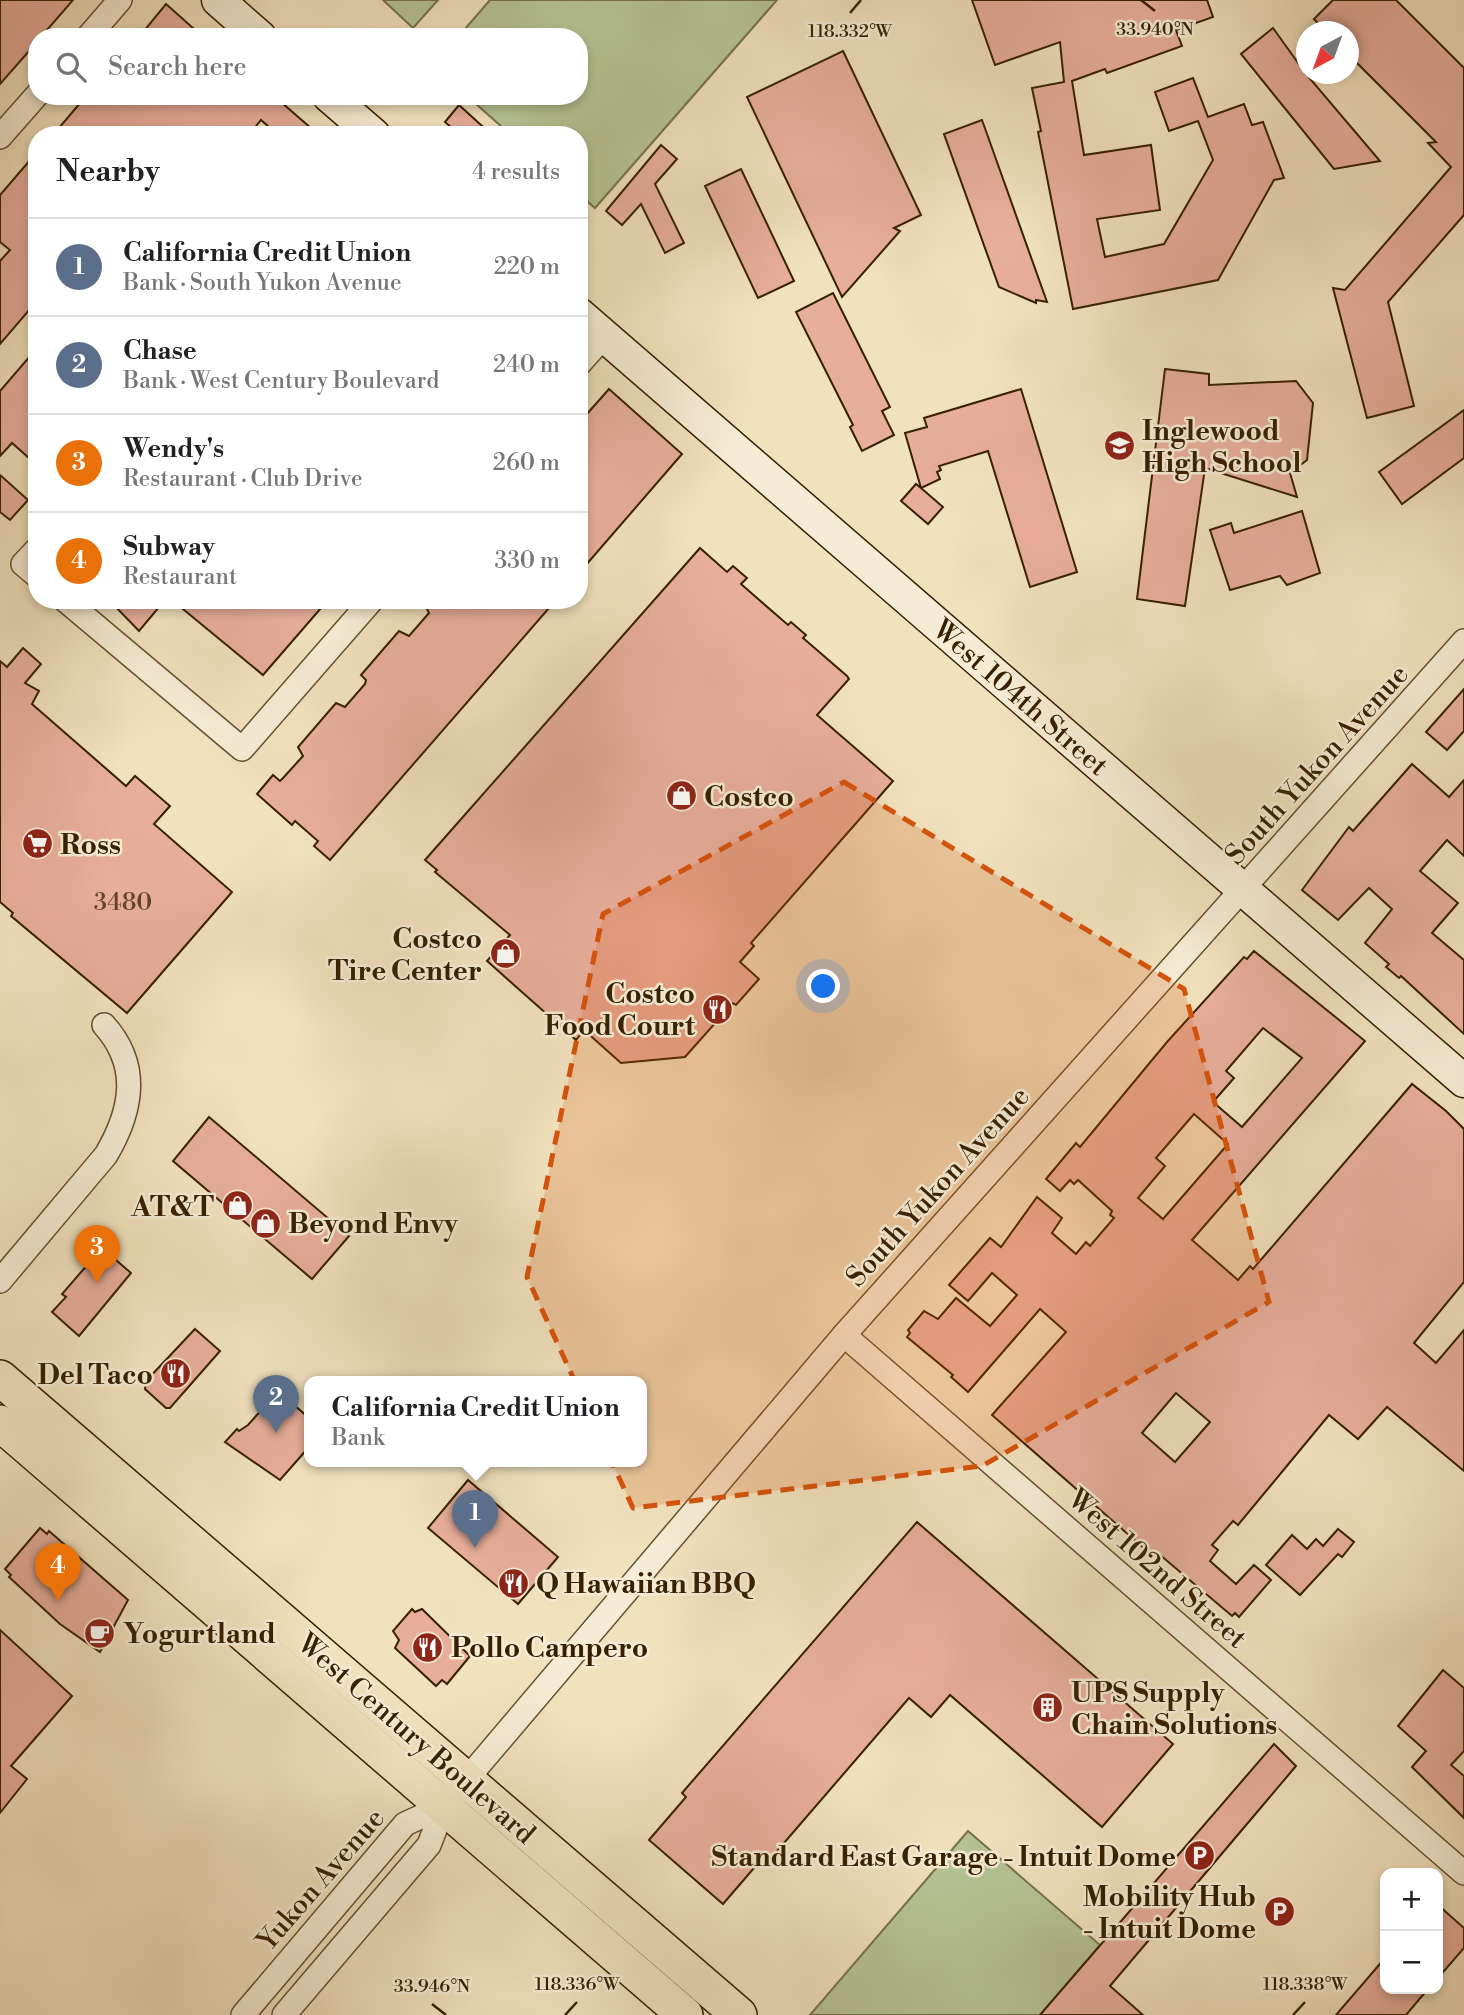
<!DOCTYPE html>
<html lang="en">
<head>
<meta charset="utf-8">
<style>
  :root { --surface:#fff; --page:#f2f2f2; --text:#202124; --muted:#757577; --line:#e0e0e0; --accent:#8f2418 }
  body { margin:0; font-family:"Libre Bodoni",serif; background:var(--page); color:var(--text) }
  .controls { position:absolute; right:21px; bottom:21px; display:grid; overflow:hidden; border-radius:14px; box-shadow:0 4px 10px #0003 }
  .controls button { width:63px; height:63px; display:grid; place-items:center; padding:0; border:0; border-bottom:2px solid var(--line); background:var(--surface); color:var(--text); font:35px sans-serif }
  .compass { position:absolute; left:1296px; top:21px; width:63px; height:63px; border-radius:50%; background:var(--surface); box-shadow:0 4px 10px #0003; rotate:221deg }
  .you { position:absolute; left:824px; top:987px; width:24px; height:24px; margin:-18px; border:5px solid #fff; border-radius:50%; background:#1a73e8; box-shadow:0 0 0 10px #1a73e833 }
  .badge { display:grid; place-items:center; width:46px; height:46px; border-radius:50%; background:var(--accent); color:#fff; font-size:23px; font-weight:700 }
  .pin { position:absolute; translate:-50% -58px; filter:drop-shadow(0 2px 4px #0008) }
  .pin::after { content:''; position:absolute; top:37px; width:24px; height:21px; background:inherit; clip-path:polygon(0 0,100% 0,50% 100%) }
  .popup { position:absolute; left:304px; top:1376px; width:343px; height:91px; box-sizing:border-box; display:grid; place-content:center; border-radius:14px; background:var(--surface); filter:drop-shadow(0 2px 5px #0005); font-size:23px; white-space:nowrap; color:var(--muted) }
  .popup b { font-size:26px; color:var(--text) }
  .popup::after { content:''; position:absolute; left:50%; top:100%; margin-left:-14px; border:14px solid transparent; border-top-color:var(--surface) }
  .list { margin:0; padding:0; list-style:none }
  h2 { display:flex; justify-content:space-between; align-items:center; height:91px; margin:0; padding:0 28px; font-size:30px }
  h2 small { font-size:23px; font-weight:400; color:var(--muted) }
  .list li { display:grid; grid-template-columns:46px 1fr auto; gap:21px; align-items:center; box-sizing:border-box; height:98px; padding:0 28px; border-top:2px solid var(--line) }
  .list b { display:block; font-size:26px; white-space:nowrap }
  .list p { margin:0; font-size:23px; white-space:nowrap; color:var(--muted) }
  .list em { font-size:23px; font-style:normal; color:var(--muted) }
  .icon { flex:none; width:38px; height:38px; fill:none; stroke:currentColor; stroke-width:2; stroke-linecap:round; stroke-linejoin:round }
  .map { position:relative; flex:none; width:1464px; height:2015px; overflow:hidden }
  .search { position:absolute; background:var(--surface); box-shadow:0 4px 10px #0003; left:28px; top:28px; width:560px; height:77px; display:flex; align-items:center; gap:18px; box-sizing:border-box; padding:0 24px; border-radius:28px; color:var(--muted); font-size:26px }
  .panel { position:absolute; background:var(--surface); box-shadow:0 4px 10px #0003; left:28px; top:126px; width:560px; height:483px; border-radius:28px }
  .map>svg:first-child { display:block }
  .green { fill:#b6c495; stroke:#76724a; stroke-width:2 }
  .building { fill:#e8ae9c; stroke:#362000; stroke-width:2; fill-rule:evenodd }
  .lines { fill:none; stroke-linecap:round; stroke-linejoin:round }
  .street-casing { stroke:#655030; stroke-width:26 }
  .secondary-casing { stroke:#362000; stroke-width:35 }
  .primary-casing { stroke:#362000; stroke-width:38 }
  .street { stroke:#f6ecd5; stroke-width:23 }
  .secondary { stroke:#f6ecd5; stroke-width:32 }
  .primary { stroke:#f1e2be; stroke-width:35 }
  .marked { fill:#d6530b; fill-opacity:0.2; stroke:#d6530b; stroke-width:5; stroke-dasharray:14 9; stroke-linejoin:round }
  .ticks { fill:none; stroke:#362000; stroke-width:2.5 }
  .labels { text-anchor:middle; stroke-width:5; stroke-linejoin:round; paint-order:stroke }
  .number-label { font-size:24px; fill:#624427 }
  .poi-label { font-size:28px; font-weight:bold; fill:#362000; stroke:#f6ecd5; text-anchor:start }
  .street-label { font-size:28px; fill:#362000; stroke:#f6ecd5 }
  .ticks-label { font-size:18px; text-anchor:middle; fill:#362000; stroke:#f6ecd5; stroke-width:5; stroke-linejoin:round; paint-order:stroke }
</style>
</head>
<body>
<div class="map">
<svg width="1464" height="2015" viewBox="0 0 1464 2015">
  <rect width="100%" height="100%" fill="#f1e2be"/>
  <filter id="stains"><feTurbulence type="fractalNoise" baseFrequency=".00286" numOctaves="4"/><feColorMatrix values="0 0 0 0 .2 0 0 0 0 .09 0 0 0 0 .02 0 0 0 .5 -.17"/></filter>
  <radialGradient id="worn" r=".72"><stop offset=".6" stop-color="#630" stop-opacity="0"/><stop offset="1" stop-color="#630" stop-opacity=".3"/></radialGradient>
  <g class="green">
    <path d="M383,0H438L413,28Z"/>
    <path d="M490,0H777L595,208L579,194V135H511L467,96H579V37H458Z"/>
    <path d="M968,1831L1100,1945L1040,2015H810Z"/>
  </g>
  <g class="building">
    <path d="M0,0H73L41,37H37V42L0,84Z"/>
    <path d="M972,0H1207L1213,17L1176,30L1182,46L1107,73L1105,69L1072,81L1084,155L1151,145L1160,210L1097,219L1105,257L1164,244L1213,160L1198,121L1169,131L1155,92L1193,78L1208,117L1244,104L1252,125L1263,122L1284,178L1274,180L1218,280L1073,309L1038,132L1041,131L1032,88L1064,82L1060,42L995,65Z"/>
    <path d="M1333,0H1396L1464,68V215L1388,302L1414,406L1367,418L1333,288L1345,290L1451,167L1428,143L1436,142L1348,54V32H1326L1314,19Z"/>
    <path d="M166,4L203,37H139Z"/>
    <path d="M1273,28L1306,74L1380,161L1334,169L1241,54Z"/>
    <path d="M843,51L921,215L894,228L900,231L842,297L747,97Z"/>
    <path d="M86,96H274L319,135H278L261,120L249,135H53Z"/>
    <path d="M459,105L492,135H460L445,122Z"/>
    <path d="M982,120L1047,302L1036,300V303L999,287L944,134Z"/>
    <path d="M661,145L677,159L655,184L684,243L665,253L641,204L622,225L606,211Z"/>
    <path d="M37,152V301L0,344V261L10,250L0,242V195Z"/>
    <path d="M741,169L794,281L758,298L705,186Z"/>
    <path d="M833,293L890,407L882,411L894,435L862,451L850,427L853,425L796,312Z"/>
    <path d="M37,348V449L29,458L12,443L0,456V391Z"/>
    <path d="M1165,369L1209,374V385L1296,381L1313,403L1307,460L1290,473L1297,497L1205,468L1185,606L1137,599Z"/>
    <path d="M609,389L682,454L579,573V423Z"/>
    <path d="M1021,389L1077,572L1030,587L988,451L939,466L941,470L937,472L940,479L921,488L943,507L928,524L901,501L916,484L921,488L905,433L927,427L924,418Z"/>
    <path d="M1464,410V458L1402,504L1379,472Z"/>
    <path d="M0,475L28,500L10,520L0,512Z"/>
    <path d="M1302,511L1320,573L1287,585L1280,576L1230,590L1210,530L1231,523L1234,533Z"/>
    <path d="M700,548L727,572L733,566L747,578L741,584L788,625L791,622L806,635L803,638L847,676L849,679L817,715L893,781L751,943L754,946L740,962L759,979L736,1005L733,1003L685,1057L621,1063L584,1030L576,1040L487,961L510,935L435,872L437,870L425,860Z"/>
    <path d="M109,600H165L139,631Z"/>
    <path d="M172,600H328L263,675Z"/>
    <path d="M435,600H556L330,860L314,846L318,841L295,821L292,825L257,794L273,775L280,781L283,778L303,756L298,747L336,703L345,707L365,684L366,680L361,675L399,631L409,636L429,613L427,609Z"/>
    <path d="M23,648L41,664L25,683L39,691L32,704L126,786L135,776L170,806L154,824L232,892L127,1013L11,916L13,913L0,902V661L7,667Z"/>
    <path d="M1464,689V731L1447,750L1426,732Z"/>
    <path d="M1412,764L1449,797L1464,780V856L1447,840L1420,871L1458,903L1432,933L1464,960V1034L1401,976L1399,978L1386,967L1389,964L1365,943L1392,909L1369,888L1338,920L1302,890L1349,827L1353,831Z"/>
    <path d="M1254,951L1365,1041L1192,1240L1238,1280L1250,1266L1253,1269L1412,1084L1446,1111L1464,1129V1282L1414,1343L1436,1363L1464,1330V1471L1387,1407L1358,1439L1329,1415L1238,1525L1233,1521L1212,1545L1218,1550L1210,1561L1236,1584L1254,1565L1271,1580L1239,1617L1235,1613L1232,1616L1159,1554L1155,1558L992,1415L1066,1332L1040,1309L968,1392L951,1377L953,1375L907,1337L910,1333L908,1330L924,1311L938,1319L956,1298L990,1326L1017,1295L992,1273L968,1301L949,1285L990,1238L1001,1247L1037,1197L1062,1218L1052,1233L1076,1254L1086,1242L1090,1246L1114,1218L1110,1215L1112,1211L1078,1180L1074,1184L1070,1180L1060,1191L1046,1179L1076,1143L1080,1147L1167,1042L1244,957L1247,959ZM1263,1028L1302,1058L1242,1127L1213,1102L1234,1078L1226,1071ZM1194,1114L1228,1144L1163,1219L1138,1198L1165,1166L1156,1158ZM1176,1393L1210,1422L1175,1462L1142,1433Z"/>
    <path d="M209,1117L349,1236L312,1279L173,1161Z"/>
    <path d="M102,1248L131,1273L79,1336L52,1312L66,1297L62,1294Z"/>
    <path d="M195,1329L220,1351L170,1408H166L145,1389L146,1381Z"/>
    <path d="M278,1391L309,1418V1447L280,1480L225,1442L237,1429L239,1431L248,1425Z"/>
    <path d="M468,1480L558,1557L518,1604L428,1528Z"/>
    <path d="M917,1522L1173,1744L1102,1827L950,1695L931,1717L909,1698L765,1865L760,1861L723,1904L649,1840L686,1797L682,1793Z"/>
    <path d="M40,1528L47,1534L49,1531L128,1600L100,1652L60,1624L9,1577L11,1575L5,1569Z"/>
    <path d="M1338,1529L1354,1542L1342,1557L1338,1554L1300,1595L1266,1565L1292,1535L1307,1549L1316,1539L1323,1546Z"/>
    <path d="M412,1609L415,1612L422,1609L470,1656L447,1684L442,1680L436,1686L395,1648L399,1640L393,1631Z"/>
    <path d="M0,1630L72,1696L11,1766L27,1779L0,1813Z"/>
    <path d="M1443,1670L1464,1688V1751L1451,1765L1464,1776V1818L1412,1767L1426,1751L1398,1726Z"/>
    <path d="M1274,1744L1296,1766L1110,1986L1143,2015H1040Z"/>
    <path d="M1438,1905L1464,1928V1948L1438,1978Z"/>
    <path d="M1385,1958V1989H1428L1406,2015H1336Z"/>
  </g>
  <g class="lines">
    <defs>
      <g id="street">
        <path d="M88,37L120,0"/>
        <path d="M0,137L37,95"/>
        <path d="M579,364L604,336"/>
        <path d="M37,549L23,564L37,576"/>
        <path d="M65,600L242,749L372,600"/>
        <path d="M0,1281L106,1155C132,1111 141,1066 104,1025"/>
        <path d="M844,1335L1464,1873"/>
        <path d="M243,2015L405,1824L444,1806"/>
        <path d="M284,2015L429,1845L444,1806L844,1335L1464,641"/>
      </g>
      <g id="secondary">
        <path d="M218,0L260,37"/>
        <path d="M329,96L374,135"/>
        <path d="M579,314L1464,1081"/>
      </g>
      <g id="primary">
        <path d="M0,1378L739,2015"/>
        <path d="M0,1423L685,2015"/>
      </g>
    </defs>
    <use href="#street" class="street-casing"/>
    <use href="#secondary" class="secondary-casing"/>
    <use href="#primary" class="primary-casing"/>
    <use href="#street" class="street"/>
    <use href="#secondary" class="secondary"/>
    <use href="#primary" class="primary"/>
  </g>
  <path class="marked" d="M844,782L1184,989L1269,1302L982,1466L633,1508L527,1277L603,914Z"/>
  <path class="ticks" d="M1141,0L1155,11M850,13L861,0M432,2004L446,2015M565,2015L577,2002M1293,2015L1305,2002"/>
  <defs>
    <symbol id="school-disc" viewBox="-11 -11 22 22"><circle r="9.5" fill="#8f2418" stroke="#f6ecd5"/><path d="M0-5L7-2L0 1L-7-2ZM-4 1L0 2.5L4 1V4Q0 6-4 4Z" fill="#fff"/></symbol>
    <symbol id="shop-disc" viewBox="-11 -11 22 22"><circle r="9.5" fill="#8f2418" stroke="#f6ecd5"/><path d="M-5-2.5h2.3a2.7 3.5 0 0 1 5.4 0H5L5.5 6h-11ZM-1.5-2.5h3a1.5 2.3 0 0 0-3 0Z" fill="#fff"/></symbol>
    <symbol id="supermarket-disc" viewBox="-11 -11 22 22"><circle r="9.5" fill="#8f2418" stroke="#f6ecd5"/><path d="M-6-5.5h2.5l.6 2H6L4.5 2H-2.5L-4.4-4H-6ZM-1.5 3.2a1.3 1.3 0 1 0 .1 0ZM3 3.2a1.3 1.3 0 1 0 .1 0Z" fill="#fff"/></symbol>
    <symbol id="restaurant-disc" viewBox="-11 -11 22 22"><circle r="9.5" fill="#8f2418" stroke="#f6ecd5"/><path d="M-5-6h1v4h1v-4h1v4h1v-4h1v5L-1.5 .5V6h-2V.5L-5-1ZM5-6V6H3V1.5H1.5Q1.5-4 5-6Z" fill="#fff"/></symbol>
    <symbol id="cafe-disc" viewBox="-11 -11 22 22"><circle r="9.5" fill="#8f2418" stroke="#f6ecd5"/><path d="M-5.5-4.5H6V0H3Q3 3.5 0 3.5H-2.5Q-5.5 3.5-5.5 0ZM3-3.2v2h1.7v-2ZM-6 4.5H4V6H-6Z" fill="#fff"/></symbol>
    <symbol id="building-disc" viewBox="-11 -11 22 22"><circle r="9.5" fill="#8f2418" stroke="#f6ecd5"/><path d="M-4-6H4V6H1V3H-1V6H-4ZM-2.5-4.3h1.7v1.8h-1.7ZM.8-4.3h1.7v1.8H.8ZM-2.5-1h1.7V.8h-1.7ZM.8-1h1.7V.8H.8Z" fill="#fff"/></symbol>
    <symbol id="parking-disc" viewBox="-11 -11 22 22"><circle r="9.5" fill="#8f2418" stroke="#f6ecd5"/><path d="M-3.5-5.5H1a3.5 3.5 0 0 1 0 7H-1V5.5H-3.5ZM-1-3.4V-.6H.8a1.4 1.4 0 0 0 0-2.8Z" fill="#fff"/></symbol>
  </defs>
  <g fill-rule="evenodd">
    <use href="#school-disc" x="1102" y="428" width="35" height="35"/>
    <use href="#shop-disc" x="664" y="778" width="35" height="35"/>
    <use href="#supermarket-disc" x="20" y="826" width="35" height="35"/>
    <use href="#shop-disc" x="488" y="936" width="35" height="35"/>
    <use href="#restaurant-disc" x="700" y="992" width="35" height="35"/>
    <use href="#shop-disc" x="220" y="1188" width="35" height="35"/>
    <use href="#shop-disc" x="248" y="1206" width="35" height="35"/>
    <use href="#restaurant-disc" x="158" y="1356" width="35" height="35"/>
    <use href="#restaurant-disc" x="496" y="1566" width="35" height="35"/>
    <use href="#cafe-disc" x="82" y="1616" width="35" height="35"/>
    <use href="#restaurant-disc" x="410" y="1630" width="35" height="35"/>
    <use href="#building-disc" x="1030" y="1690" width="35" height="35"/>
    <use href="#parking-disc" x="1182" y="1838" width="35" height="35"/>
    <use href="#parking-disc" x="1262" y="1894" width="35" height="35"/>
  </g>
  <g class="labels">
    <g class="number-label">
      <text x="123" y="910">3480</text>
    </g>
    <g class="poi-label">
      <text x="1142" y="440">Inglewood<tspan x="1142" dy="32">High School</tspan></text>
      <text x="704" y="806">Costco</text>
      <text x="60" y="854">Ross</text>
      <text x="482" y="948" text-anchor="end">Costco<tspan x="482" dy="32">Tire Center</tspan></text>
      <text x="695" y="1003" text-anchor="end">Costco<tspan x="695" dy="32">Food Court</tspan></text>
      <text x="214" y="1216" text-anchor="end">AT&amp;T</text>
      <text x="288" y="1233">Beyond Envy</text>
      <text x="153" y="1384" text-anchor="end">Del Taco</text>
      <text x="536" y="1593">Q Hawaiian BBQ</text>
      <text x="123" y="1643">Yogurtland</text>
      <text x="451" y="1657">Pollo Campero</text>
      <text x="1071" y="1702">UPS Supply<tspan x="1071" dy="32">Chain Solutions</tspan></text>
      <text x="1176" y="1866" text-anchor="end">Standard East Garage - Intuit Dome</text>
      <text x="1256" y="1906" text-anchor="end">Mobility Hub<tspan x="1256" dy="32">- Intuit Dome</tspan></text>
    </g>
    <g class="street-label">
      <text transform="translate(1021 697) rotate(41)" y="10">West 104th Street</text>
      <text transform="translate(1316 764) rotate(-48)" y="10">South Yukon Avenue</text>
      <text transform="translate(937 1186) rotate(-48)" y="10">South Yukon Avenue</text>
      <text transform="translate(1158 1568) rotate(41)" y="10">West 102nd Street</text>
      <text transform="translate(417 1738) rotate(41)" y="10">West Century Boulevard</text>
      <text transform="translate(320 1879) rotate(-49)" y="10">Yukon Avenue</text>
    </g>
  </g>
  <g class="ticks-label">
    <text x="1155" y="35">33.940°N</text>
    <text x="850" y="37">118.332°W</text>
    <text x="577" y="1990">118.336°W</text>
    <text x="1305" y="1990">118.338°W</text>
    <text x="432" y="1992">33.946°N</text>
  </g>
  <rect width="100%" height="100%" filter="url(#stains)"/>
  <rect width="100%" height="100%" fill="url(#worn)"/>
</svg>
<div class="controls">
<button>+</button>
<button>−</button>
</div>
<svg class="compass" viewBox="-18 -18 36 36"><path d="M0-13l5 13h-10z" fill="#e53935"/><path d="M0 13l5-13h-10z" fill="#757577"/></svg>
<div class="you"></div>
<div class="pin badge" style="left:475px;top:1548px;background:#5c6f8a">1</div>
<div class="popup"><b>California Credit Union</b>Bank</div>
<div class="pin badge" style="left:276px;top:1433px;background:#5c6f8a">2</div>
<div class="pin badge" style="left:97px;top:1283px;background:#e8710a">3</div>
<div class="pin badge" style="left:58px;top:1601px;background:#e8710a">4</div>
<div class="search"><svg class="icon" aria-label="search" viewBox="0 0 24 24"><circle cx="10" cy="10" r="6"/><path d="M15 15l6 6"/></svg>Search here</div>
<section class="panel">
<h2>Nearby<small>4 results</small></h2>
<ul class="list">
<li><span class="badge" style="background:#5c6f8a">1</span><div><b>California Credit Union</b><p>Bank · South Yukon Avenue</p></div><em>220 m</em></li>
<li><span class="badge" style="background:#5c6f8a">2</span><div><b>Chase</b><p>Bank · West Century Boulevard</p></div><em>240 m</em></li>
<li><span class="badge" style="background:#e8710a">3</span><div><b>Wendy's</b><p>Restaurant · Club Drive</p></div><em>260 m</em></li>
<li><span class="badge" style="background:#e8710a">4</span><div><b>Subway</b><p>Restaurant</p></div><em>330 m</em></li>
</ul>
</section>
</div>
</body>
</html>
